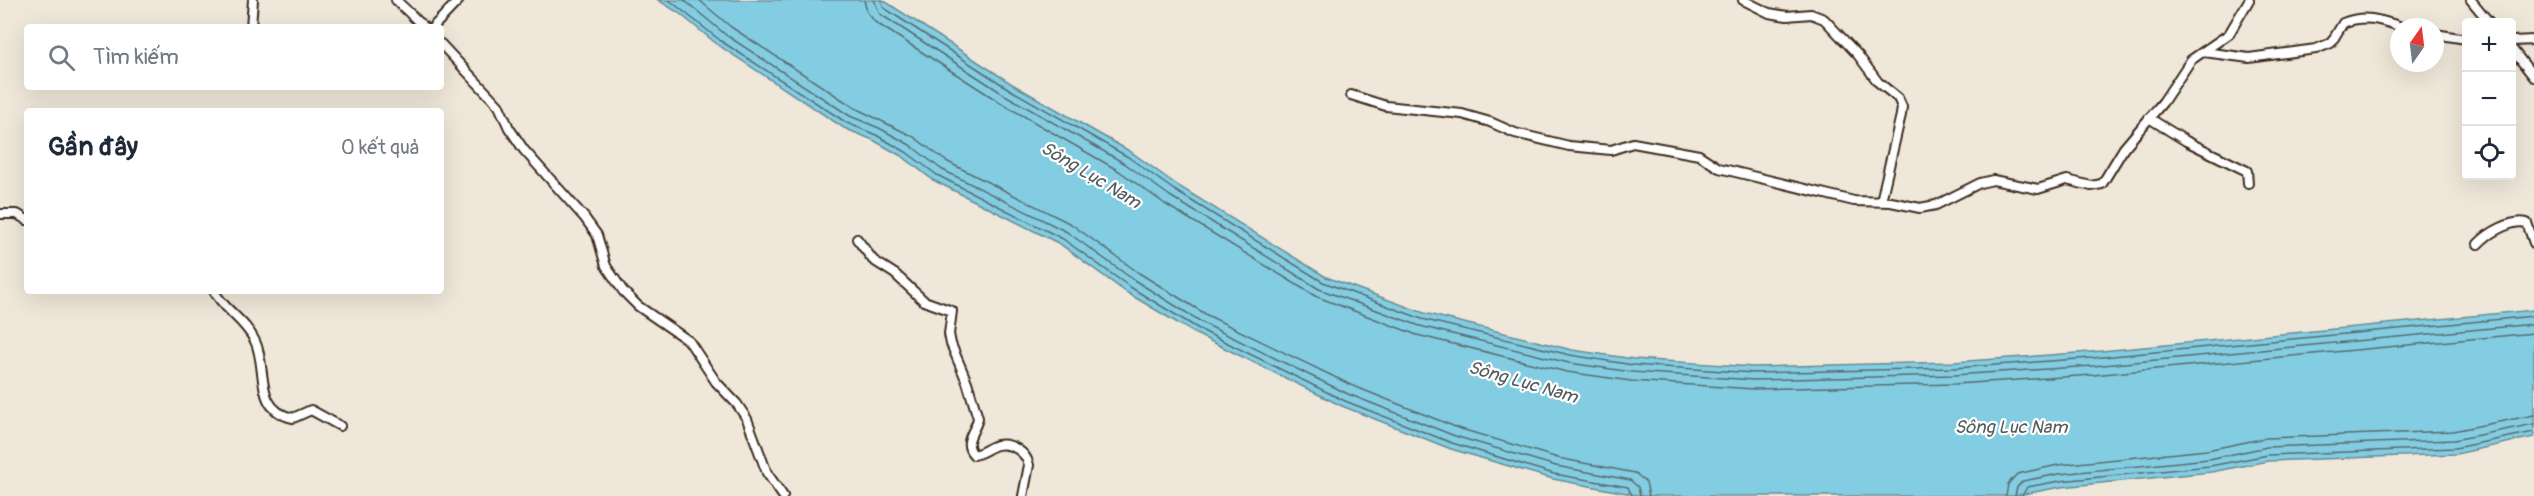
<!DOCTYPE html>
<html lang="vi">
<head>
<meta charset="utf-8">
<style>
  :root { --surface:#fff; --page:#f6f6f7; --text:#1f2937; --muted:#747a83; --line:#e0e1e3 }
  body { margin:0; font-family:Pangolin,sans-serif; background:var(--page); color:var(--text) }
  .controls { position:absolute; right:18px; top:18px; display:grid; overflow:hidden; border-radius:6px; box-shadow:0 6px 24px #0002 }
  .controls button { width:54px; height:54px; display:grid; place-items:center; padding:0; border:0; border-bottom:2px solid var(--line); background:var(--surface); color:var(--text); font:30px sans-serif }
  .compass { position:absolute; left:2390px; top:18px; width:54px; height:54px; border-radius:50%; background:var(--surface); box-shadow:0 6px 24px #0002; rotate:14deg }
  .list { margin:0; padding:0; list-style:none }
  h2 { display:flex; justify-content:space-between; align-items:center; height:78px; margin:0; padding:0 24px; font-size:26px }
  h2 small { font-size:20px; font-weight:400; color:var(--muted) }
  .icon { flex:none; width:33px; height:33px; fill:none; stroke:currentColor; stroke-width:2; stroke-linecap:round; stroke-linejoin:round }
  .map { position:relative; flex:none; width:2534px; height:496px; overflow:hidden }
  .search { position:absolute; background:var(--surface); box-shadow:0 6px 24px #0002; left:24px; top:24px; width:420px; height:66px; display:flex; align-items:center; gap:15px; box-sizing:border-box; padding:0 21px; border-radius:6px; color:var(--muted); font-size:22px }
  .panel { position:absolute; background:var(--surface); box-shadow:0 6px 24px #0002; left:24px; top:108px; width:420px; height:186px; border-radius:6px }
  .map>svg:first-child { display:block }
  .water { fill:#83cde3; stroke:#668c94; stroke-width:1.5 }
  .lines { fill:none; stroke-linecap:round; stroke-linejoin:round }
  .shore { stroke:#586b6d; stroke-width:1.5 }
  .minor-casing { stroke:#3b2a1e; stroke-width:12 }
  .minor { stroke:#fff; stroke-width:8 }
  .labels { text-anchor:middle; stroke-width:4.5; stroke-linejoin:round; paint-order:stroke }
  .water-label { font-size:18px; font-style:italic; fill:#515b59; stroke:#fff }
</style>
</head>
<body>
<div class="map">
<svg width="2534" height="496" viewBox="0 0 2534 496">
  <rect width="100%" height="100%" fill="#efe7d9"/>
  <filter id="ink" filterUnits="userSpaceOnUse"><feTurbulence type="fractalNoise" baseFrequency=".0167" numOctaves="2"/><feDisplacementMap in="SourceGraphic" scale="12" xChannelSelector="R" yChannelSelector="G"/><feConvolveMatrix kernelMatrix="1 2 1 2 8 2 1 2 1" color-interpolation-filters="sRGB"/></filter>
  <g filter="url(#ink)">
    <path class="water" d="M658,0H883L1012,84L1131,152L1177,185L1326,277L1424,313L1572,350L1634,359L1754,367L1954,362L2091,352L2534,310V437L2456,454L2268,461L2211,472L2061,487L2013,496H1642L1553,479L1451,449L1342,406L1196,334L1126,292L1060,244L933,180L903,157L873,140L844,128L718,45L679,13Z"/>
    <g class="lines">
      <g class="shore">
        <path d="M669,0L721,41L847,123L876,135L906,152L937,175L1063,239L1130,287L1199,329L1345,401L1452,443L1554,474L1628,487L1632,496"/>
        <path d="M684,0L726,35L850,116L879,128L910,145L941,169L1067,232L1134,280L1203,323L1348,394L1455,436L1556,466L1630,480L1638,487L1640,496"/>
        <path d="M699,0L731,27L855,108L914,137L946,161L1071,224L1139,273L1207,315L1351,385L1458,428L1558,458L1635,473L1646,482L1649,496"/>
        <path d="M864,0L867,12L875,22L1001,103L1119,171L1165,204L1315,296L1417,335L1567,372L1631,381L1754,389L1955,384L2093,375L2534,333"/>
        <path d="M874,0L880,14L1005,95L1124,163L1170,196L1319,289L1420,326L1569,363L1632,372L1754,380L1954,375L2093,366L2534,324"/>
        <path d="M881,0L884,8L1009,89L1128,157L1174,190L1323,282L1422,319L1570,355L1633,365L1754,373L1954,368L2092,358L2534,316"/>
        <path d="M2006,496L2008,484L2017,474L2058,465L2207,450L2266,438L2453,431L2534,415"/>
        <path d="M2015,496L2017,487L2023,481L2059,474L2209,459L2267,447L2454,440L2534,424"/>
        <path d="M2022,496L2027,487L2060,481L2210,466L2268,455L2455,448L2534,432"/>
      </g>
      <defs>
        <g id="minor">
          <path d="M396,0L424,27"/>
          <path d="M1743,0L1769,13L1787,16L1811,14L1824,19L1858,55L1878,82L1898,98L1902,107L1901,115L1881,201"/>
          <path d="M2471,0L2489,22"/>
          <path d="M251,27L253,0"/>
          <path d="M433,27L459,0"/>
          <path d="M2435,34L2466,39"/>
          <path d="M2512,41L2534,40"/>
          <path d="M441,44L499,106L509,128L524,150L584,217L597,235L606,266L623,291L638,306L689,341L716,382L737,404L747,419L767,473L783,496"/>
          <path d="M2512,49L2534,77"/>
          <path d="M2204,52L2249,58L2316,49L2331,43L2343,23C2365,14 2381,20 2402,27"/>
          <path d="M1351,95L1386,106L1462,114L1490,122L1515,133L1569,146L1611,150L1633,143L1699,155L1719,168L1854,201L1891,202L1920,208L1936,205L1980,183L1993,180L2038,189L2067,180L2091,186L2102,184L2124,148L2163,102L2191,60L2229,34L2249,0"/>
          <path d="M2149,118L2186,141L2247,171L2248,183"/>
          <path d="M0,214H17L27,220"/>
          <path d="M857,239L873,260L895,274L924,301L952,311L949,334L951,344L967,382L978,418C976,431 961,442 974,455C983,453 989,447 997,445C1011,442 1026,452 1029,465L1023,496"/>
          <path d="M2478,244C2488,233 2512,219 2527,223L2534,243"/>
          <path d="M214,291C224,310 245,320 255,341C268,368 253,410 293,418L311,410L340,426"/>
        </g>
      </defs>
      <use href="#minor" class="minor-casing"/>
      <use href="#minor" class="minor"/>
    </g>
  </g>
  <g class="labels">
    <g class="water-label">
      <text transform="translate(1091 175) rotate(31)" y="6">Sông Lục Nam</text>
      <text transform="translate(1523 382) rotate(16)" y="6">Sông Lục Nam</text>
      <text x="2011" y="433">Sông Lục Nam</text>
    </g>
  </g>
</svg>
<div class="controls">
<button>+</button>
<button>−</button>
<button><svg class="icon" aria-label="locate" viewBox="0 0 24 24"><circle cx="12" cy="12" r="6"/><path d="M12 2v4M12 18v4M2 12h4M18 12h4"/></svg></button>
</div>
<svg class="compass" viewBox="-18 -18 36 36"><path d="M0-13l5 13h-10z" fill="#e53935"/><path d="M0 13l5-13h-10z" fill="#747a83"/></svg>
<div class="search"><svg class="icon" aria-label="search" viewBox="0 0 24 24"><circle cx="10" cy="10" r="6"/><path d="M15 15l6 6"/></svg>Tìm kiếm</div>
<section class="panel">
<h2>Gần đây<small>0 kết quả</small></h2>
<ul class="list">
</ul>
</section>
</div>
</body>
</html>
